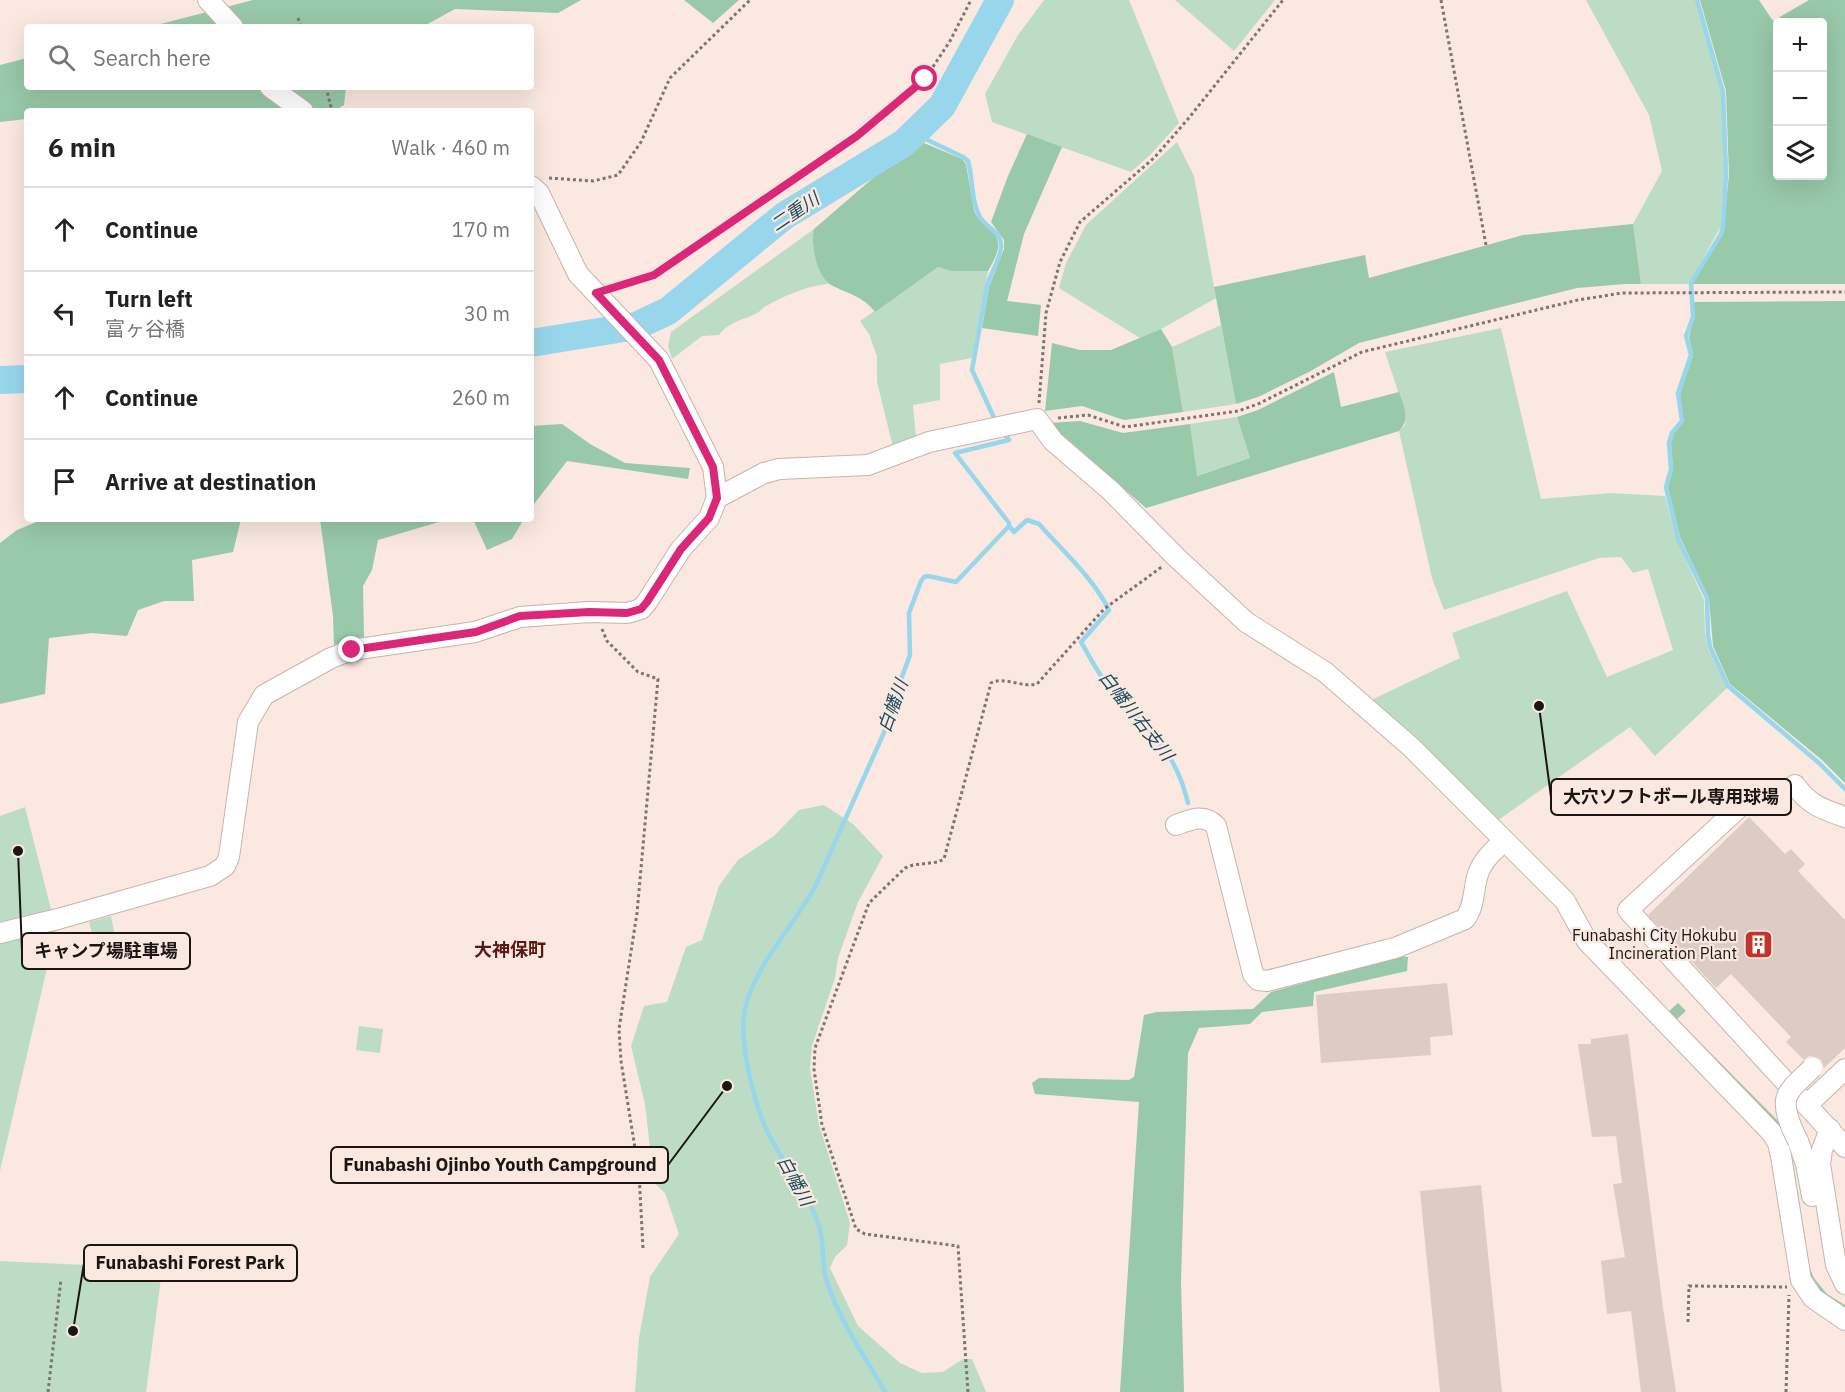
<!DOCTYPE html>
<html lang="en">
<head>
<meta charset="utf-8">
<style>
  :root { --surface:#fff; --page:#f2f2f2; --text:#222; --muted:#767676; --line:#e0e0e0 }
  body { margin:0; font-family:"IBM Plex Sans","Noto Sans JP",sans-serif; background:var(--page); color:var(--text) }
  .controls { position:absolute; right:18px; top:18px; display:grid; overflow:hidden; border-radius:6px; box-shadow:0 6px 24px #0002 }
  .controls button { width:54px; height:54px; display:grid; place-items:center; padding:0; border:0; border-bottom:2px solid var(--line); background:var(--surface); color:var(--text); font:30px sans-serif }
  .stop { position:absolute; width:18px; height:18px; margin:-14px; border:4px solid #db2777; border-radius:50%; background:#fff }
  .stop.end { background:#db2777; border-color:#fff; box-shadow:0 2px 6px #0008 }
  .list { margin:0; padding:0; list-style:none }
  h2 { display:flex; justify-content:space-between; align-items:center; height:78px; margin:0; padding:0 24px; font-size:26px }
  h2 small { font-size:20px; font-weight:400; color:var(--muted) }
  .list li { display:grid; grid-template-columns:39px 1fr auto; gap:18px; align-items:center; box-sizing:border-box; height:84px; padding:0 24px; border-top:2px solid var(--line) }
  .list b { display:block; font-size:22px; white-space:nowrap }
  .list p { margin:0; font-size:20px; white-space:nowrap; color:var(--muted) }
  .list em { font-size:20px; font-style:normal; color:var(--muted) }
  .icon { flex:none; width:33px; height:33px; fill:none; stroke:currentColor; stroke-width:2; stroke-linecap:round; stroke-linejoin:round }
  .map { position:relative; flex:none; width:1845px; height:1392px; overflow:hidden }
  .search { position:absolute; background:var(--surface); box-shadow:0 6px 24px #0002; left:24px; top:24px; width:510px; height:66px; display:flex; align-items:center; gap:15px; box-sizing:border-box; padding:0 21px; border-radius:6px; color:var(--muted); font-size:22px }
  .panel { position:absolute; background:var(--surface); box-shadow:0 6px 24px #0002; left:24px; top:108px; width:510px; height:414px; border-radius:6px }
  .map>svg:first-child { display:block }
  .green { fill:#bcdcc6 }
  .forest { fill:#98c9a8; fill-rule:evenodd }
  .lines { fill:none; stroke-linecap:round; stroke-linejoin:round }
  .stream { stroke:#98d6ec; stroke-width:4.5 }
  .river { stroke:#98d6ec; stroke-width:28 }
  .building { fill:#ddcbc5 }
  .minor-casing { stroke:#c6b5af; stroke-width:22 }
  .path { stroke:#7f7470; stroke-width:3; stroke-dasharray:3 3; stroke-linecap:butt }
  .minor { stroke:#fff; stroke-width:20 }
  .minor-bridge-casing { stroke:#c6b5af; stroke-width:22; stroke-linecap:butt }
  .minor-bridge { stroke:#fff; stroke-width:20 }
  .route { stroke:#db2777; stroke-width:8 }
  .labels { text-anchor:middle; stroke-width:4.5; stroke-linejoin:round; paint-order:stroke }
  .poi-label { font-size:16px; fill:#1b1513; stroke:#fae8e1; text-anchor:end }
  .water-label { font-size:18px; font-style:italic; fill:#194d5d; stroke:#fae8e1 }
  .neighbourhood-label { font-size:18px; font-weight:bold; fill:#5b1711; stroke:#fae8e1 }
  .leader { fill:none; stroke:#1b1513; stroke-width:2 }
  .callout-dot { fill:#1b1513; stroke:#fae8e1; stroke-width:2 }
  .callout { fill:#fae8e1; stroke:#1b1513; stroke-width:2 }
  .callout-label { font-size:18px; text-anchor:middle; font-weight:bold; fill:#1b1513 }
</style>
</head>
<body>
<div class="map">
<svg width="1845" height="1392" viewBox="0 0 1845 1392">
  <rect width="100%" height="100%" fill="#fae8e1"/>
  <g class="green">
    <path d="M1044,0H1129L1179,123L1151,154L1131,172L992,122L985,94L1018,35Z"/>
    <path d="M1175,0H1275L1234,51Z"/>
    <path d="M1586,0H1695L1722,93L1724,174L1721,226L1689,284H1641L1633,224L1662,171L1649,115Z"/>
    <path d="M1177,142L1194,176L1216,298L1161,329L1140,338L1059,288L1066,263L1086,225Z"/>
    <path d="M814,229C810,247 818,269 828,284C806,286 786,295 766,306C762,308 759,313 755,314C742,320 727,323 719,335L702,336L672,359L668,346L671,332Z"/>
    <path d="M938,267L951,271H988L972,358L940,364V400L913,405L916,439L894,451L877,382V356L869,334L860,321Z"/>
    <path d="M1221,325L1236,404L1183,412L1172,347Z"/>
    <path d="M1501,328L1541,499L1611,493L1665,496L1676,539L1704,600L1705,633L1708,649L1727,688L1655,756L1630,727L1494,823L1369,701L1460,658L1452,633L1567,591L1607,677L1673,650L1648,569L1633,573L1621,557L1599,558L1444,610L1432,578L1399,431L1405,425L1406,415L1385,352Z"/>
    <path d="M1237,417L1250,458L1196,476L1190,424Z"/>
    <path d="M824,805L853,824L883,856L858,902L838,958L835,978L812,1046L810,1068L819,1125L850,1223L847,1245L835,1257L830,1268L858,1326L900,1363L922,1373L943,1372L963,1359H972L986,1392H635L639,1338L650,1277L679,1234L665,1193L654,1183L645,1104L631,1046L644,1006L667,1002L686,947L702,940L719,886L738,860L774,836L799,810Z"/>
    <path d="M25,807L56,929L0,1171V816Z"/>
    <path d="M111,916L117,945L97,951L89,922Z"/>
    <path d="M359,1026L383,1029L380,1053L356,1050Z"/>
    <path d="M0,1261L150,1268L156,1270L161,1278L146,1392H0Z"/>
  </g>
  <g class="forest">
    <path d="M253,0H581L558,13L455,9L422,27H149Z"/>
    <path d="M684,0H739L713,23Z"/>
    <path d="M1700,0H1759L1773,21L1809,0H1845V284H1692L1723,233L1729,175L1726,91ZM1778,22H1822V176H1778Z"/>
    <path d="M27,58V87H346L344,105L334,111H27V119L0,122V65Z"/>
    <path d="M1027,134L1062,147L1024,234L1007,301L1041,305L1038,336L982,328L989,287L1004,249V240L991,222L1008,176Z"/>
    <path d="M917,140L962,159L966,164L974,211C978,219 983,223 990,229C1005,242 996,257 988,271H951L938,267L875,312C863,296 848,294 831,285C817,277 810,243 814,229Z"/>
    <path d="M1633,224L1641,284H1625L1577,288L1359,343L1309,372L1258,397L1236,404L1214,287L1365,255L1369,278L1523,235Z"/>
    <path d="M1845,301V783L1822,760L1730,684L1713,646L1709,598L1680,537L1668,487L1673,469L1671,443L1674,433L1683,422L1680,394L1693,355L1689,337L1694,317V302Z"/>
    <path d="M1161,329L1172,347L1183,412L1124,420L1082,406L1045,411L1052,343L1080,350H1111Z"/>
    <path d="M1334,372L1341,407L1399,392C1404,407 1411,419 1399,431L1146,508L1049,423L1080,421L1123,433L1190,424L1197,476L1250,458L1237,417L1258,410Z"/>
    <path d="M562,424L590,444L625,463L690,468L688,479L567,461L531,508V426Z"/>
    <path d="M44,519H241L233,552L192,560L194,601H164L138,610L127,636L92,633L49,638L45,694L0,704V543L17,530Z"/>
    <path d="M320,519H449L378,540L372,570L363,586L364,637L348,639L334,645L333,616Z"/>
    <path d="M473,519H524L512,539L487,550Z"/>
    <path d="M1401,956L1408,957L1407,971L1314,992L1313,1006L1262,1012L1250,1024L1199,1028L1188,1053L1181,1281L1184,1392H1120L1139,1102L1035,1094L1032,1083L1039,1078L1129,1080L1134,1077L1144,1015L1157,1012L1253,1009L1271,992Z"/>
    <path d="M1678,1003L1686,1011L1677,1019L1782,1125L1790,1144L1810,1269L1814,1278L1827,1294L1845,1305V1311L1828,1300L1818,1289L1807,1271L1784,1147L1665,1015Z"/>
  </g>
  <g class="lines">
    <g class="stream">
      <path d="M1697,0L1723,92L1726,174L1723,226L1721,234L1691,283L1693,317L1686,336L1691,355L1678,393L1682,421L1672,433L1669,443L1671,469L1666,487L1678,539L1707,598L1708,634L1710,647L1728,686L1819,763L1845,789"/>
      <path d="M913,133L963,157L968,161C973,178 971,202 980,217C986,228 1001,231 1001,246C1001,260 990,273 987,286L972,370L996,422"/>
      <path d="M1009,526L1014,532L1027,520L1039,524C1063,551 1093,578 1109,610L1081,642C1090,657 1099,676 1111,689C1147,730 1175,748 1188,803"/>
      <path d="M885,1392C865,1356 838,1319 826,1279C821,1260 825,1239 817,1220C805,1189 783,1163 768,1133C754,1104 738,1039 745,1009C754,967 794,925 815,887L890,719L893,701L910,655L909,613L921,581L924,577L928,576L956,582L1009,526V523L955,453L1009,440L1002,431"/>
    </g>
    <g class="river">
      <path d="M531,343L636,326L668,311L784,216L904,143L942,106L1000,0"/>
      <path d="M0,380L27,379"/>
    </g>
  </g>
  <g class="building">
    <path d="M1749,817L1785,854L1791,849L1805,864L1798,871L1845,920V1048L1824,1068L1821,1060L1815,1057L1809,1056L1804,1060L1786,1042L1791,1037L1731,974L1716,988L1648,915Z"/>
    <path d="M1447,983L1453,1035L1430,1037L1431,1055L1321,1063L1316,995Z"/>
    <path d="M1628,1034L1663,1308L1676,1392H1641L1631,1311L1607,1314L1601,1261L1625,1257L1613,1184L1622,1183L1616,1136L1592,1137L1578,1044H1591V1039Z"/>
    <path d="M1481,1185L1502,1392H1440L1420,1191Z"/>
  </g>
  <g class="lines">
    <defs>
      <g id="minor">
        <path d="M208,0L233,27"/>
        <path d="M270,87L303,111"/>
        <path d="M717,498L764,473L779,469L868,465L929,442L1037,419L1053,441L1111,491L1176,557L1246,622L1325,672L1411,747L1565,901L1587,941L1772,1133L1778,1143L1781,1156L1801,1280L1813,1298L1845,1320"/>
        <path d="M1795,785C1809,805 1822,809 1845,817"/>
        <path d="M1745,802L1628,910L1845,1147"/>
        <path d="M1176,825C1190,820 1204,813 1216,826L1253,974L1258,980L1267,981L1395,948L1465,919C1475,906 1473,889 1478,874C1482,861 1494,850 1504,841"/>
        <path d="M0,933L58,919L210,876L225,866L229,857L248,722L264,695L331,658L352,650L475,632L520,617L589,612L627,613L641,609L647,602L681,549L709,518L717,498L713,467L659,360L578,274L539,193L531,186"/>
        <path d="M1808,1104L1845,1069"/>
        <path d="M1830,1129L1822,1150L1820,1164L1836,1265L1845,1284"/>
        <path d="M1798,1141L1806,1164L1812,1196"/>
      </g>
    </defs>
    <use href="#minor" class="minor-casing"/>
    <g class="path">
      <path d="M1441,0L1486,245"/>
      <path d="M298,18L301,27"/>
      <path d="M326,87L332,111"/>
      <path d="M549,178L593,181L618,175L641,142L670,78L750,0"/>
      <path d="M615,287L654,275L857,136L925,79L950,41L971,0"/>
      <path d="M1039,403L1046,313L1060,262L1080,222L1154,158L1188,119L1283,0"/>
      <path d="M1058,418L1088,415L1125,427L1238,411L1258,404L1362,352L1578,300L1622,293L1845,292"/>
      <path d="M602,629L607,641L638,672L658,679L637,913L619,1029L621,1061L639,1173L643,1248"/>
      <path d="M1688,1322L1689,1286L1787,1287"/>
      <path d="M48,1392L61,1279"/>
      <path d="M968,1392L958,1246L865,1234L856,1229L822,1125L814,1069L815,1048L869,903L905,868L913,865L938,862L944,859L991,683C1004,676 1022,688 1037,684L1104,609L1163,566"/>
      <path d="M1786,1392L1789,1295"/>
    </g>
    <use href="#minor" class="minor"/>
    <defs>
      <path id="minor-bridge" d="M1798,1141C1792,1129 1781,1107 1788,1094C1793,1084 1805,1076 1812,1068"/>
    </defs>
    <use href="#minor-bridge" class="minor-bridge-casing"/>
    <use href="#minor-bridge" class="minor-bridge"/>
  </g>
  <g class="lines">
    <path class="route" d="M352,650L476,632L520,616L589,612L627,613L641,609L647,602L681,549L709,518L717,498L713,467L659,360L596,293L654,275L857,136L925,79"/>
  </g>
  <defs>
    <symbol id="building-square" viewBox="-11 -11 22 22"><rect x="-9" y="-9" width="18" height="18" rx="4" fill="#c2352a" stroke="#fae8e1"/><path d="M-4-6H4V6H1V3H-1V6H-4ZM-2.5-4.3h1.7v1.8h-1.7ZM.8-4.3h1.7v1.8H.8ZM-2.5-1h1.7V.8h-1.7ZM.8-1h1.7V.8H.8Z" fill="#fff"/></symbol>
  </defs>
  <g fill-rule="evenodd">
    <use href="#building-square" x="1742" y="928" width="33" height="33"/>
  </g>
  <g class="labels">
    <g class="poi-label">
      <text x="1737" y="941">Funabashi City Hokubu<tspan x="1737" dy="18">Incineration Plant</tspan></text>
    </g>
    <g class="water-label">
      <text transform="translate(795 212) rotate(-34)" y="6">二重川</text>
      <text transform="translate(893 706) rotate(-70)" y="6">白幡川</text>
      <text transform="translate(1136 716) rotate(52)" y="6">白幡川右支川</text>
      <text transform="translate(795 1181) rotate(61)" y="6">白幡川</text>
    </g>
    <g class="neighbourhood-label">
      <text x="510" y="956">大神保町</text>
    </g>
  </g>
  <path class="leader" d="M1539 706L1551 797M18 851L22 951M727 1086L668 1165M73 1331L84 1263"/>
  <g class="callout-dot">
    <circle cx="1539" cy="706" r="6"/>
    <circle cx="18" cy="851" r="6"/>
    <circle cx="727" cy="1086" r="6"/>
    <circle cx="73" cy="1331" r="6"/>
  </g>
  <g class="callout">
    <rect x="1551" y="779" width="240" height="36" rx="6"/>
    <rect x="22" y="933" width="168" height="36" rx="6"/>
    <rect x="331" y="1147" width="337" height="36" rx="6"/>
    <rect x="84" y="1245" width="213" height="36" rx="6"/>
  </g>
  <g class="callout-label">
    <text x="1671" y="803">大穴ソフトボール専用球場</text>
    <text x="106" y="957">キャンプ場駐車場</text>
    <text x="500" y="1171">Funabashi Ojinbo Youth Campground</text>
    <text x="190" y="1269">Funabashi Forest Park</text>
  </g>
</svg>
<div class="controls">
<button>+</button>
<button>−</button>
<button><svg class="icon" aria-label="layers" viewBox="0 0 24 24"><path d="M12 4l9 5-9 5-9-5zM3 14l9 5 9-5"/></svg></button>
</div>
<div class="stop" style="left:925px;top:79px"></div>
<div class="stop end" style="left:352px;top:650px"></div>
<div class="search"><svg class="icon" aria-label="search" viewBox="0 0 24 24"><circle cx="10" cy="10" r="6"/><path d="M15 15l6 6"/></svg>Search here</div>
<section class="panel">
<h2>6 min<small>Walk · 460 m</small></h2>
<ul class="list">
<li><svg class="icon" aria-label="ahead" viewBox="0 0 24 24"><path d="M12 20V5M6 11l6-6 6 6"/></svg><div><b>Continue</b></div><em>170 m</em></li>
<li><svg class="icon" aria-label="left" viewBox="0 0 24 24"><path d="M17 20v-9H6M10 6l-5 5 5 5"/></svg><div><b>Turn left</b><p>富ヶ谷橋</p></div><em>30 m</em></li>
<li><svg class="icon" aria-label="ahead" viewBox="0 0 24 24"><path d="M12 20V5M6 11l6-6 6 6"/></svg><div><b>Continue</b></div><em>260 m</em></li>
<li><svg class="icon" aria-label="arrive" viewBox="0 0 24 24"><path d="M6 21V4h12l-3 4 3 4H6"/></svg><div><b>Arrive at destination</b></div></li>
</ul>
</section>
</div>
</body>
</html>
